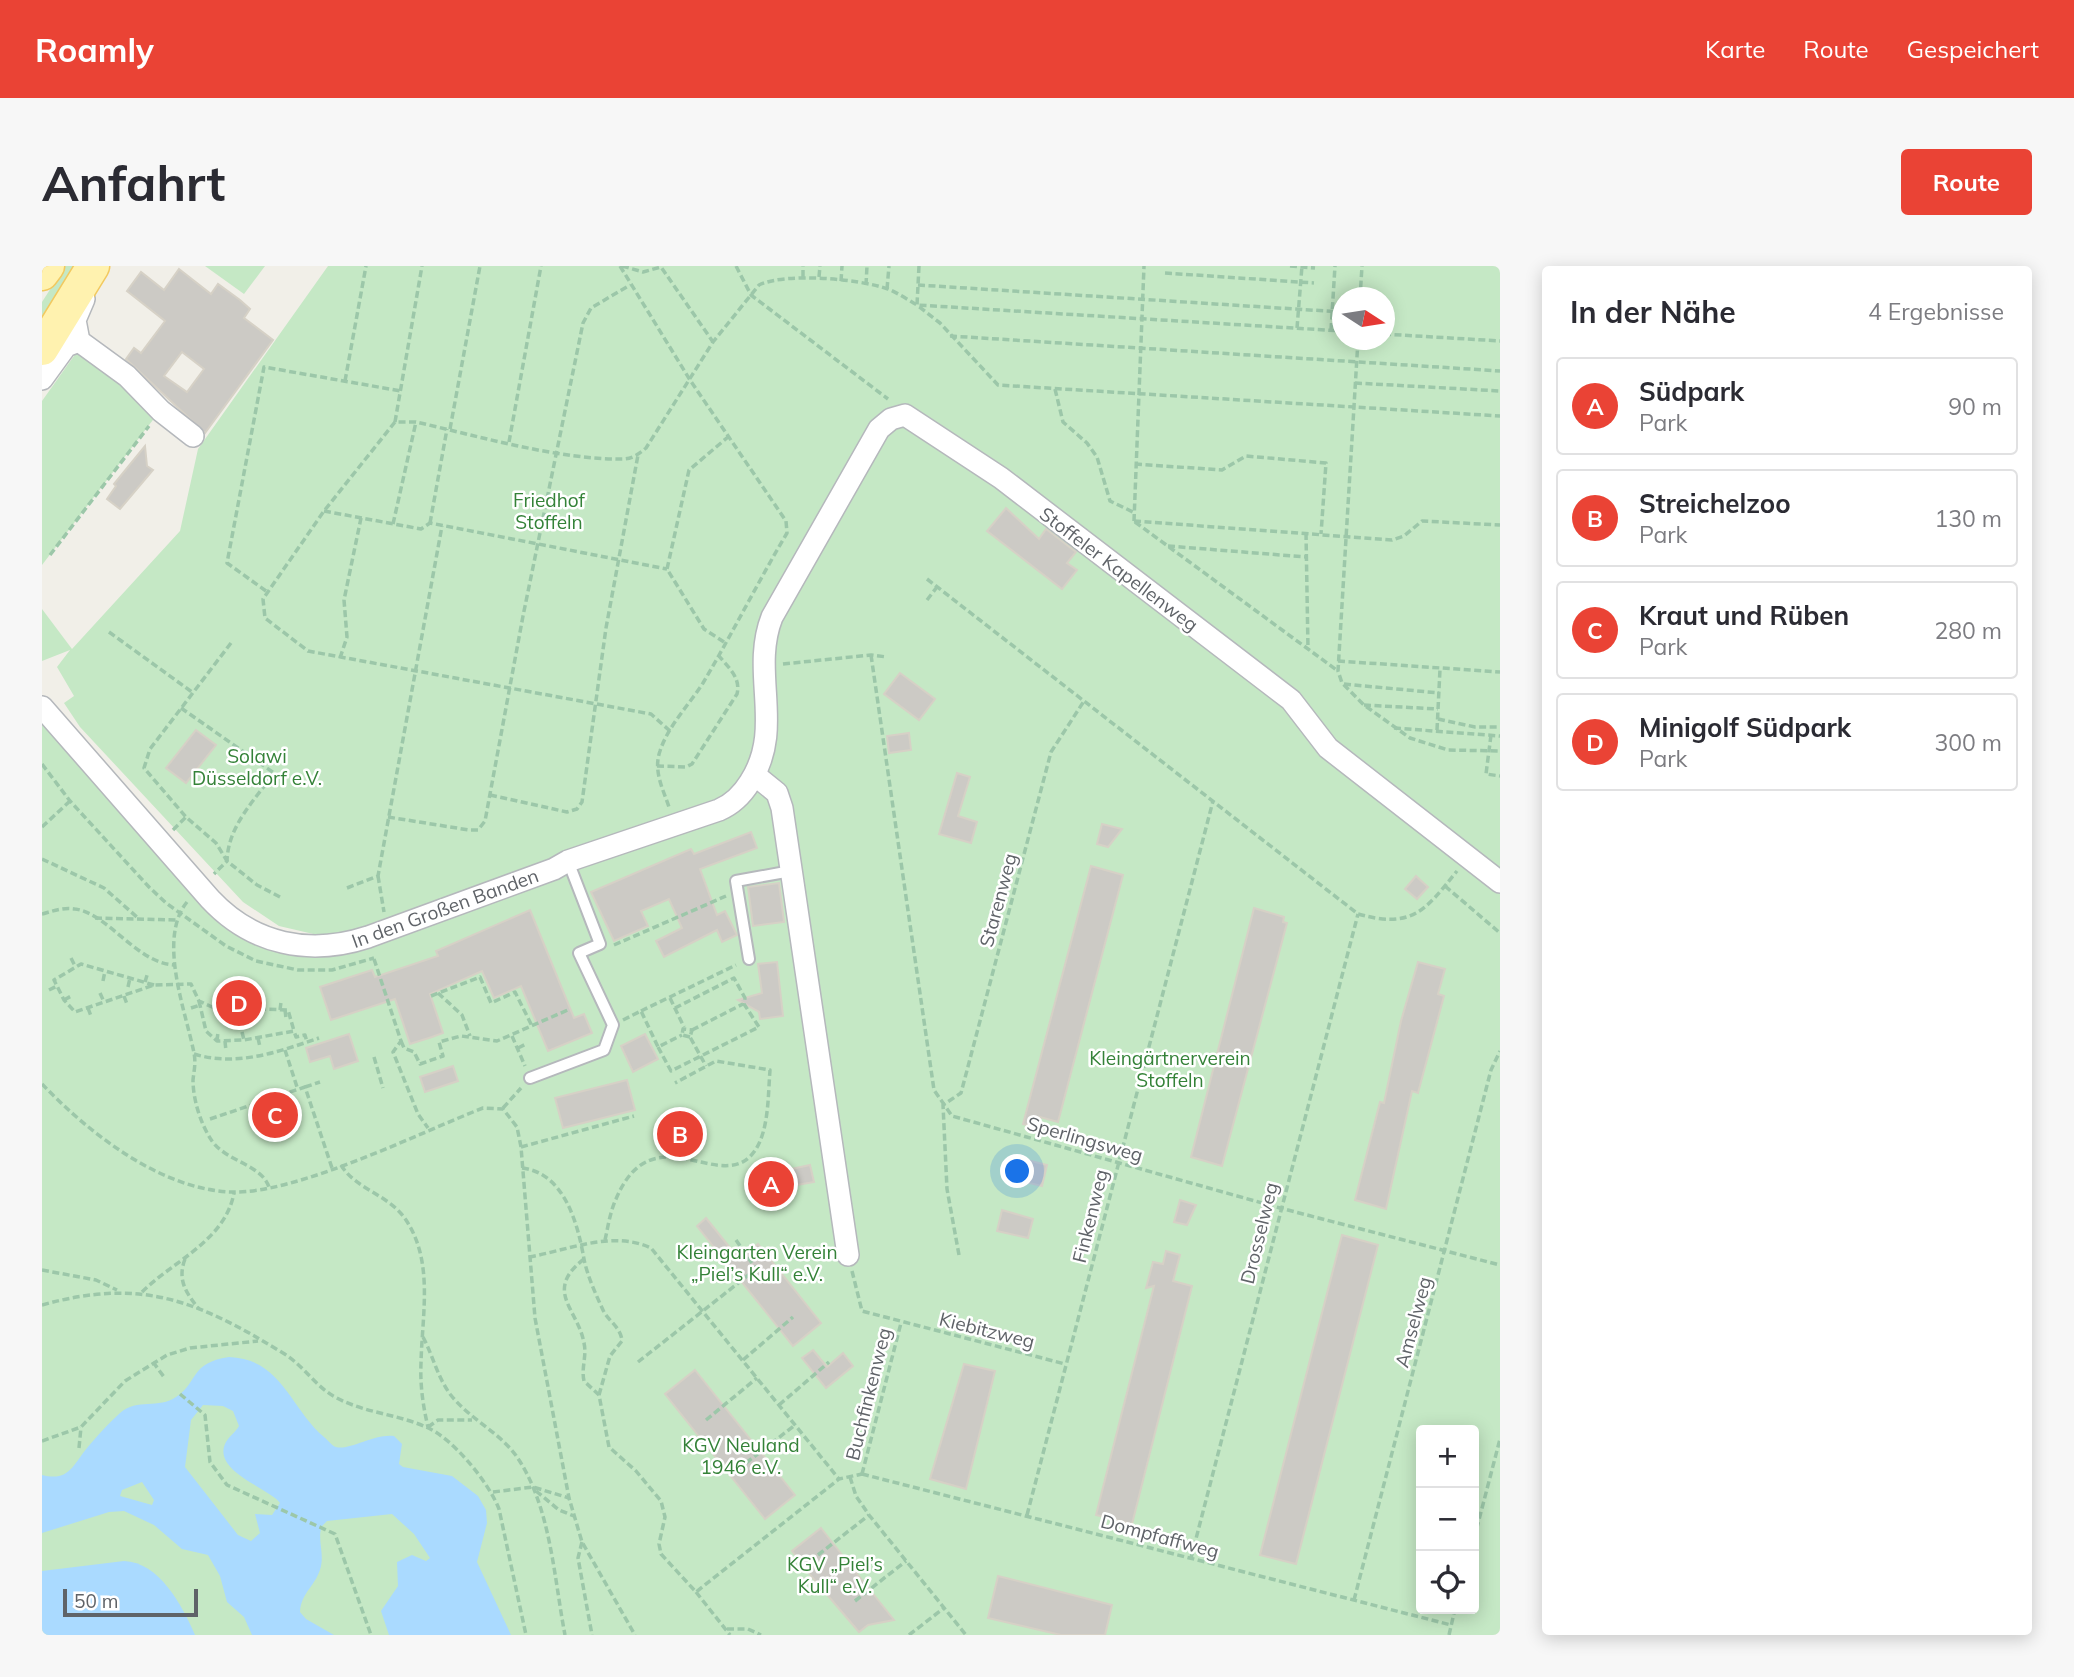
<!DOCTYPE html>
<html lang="de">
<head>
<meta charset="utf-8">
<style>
  :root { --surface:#fff; --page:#f7f7f7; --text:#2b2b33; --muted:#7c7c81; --line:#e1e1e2; --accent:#ea4335 }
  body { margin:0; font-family:Mulish,sans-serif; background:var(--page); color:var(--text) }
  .controls { position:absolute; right:21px; bottom:21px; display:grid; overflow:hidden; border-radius:7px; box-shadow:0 4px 18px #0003 }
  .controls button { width:63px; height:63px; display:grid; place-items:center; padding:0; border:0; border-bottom:2px solid var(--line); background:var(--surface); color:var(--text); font:35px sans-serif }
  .compass { position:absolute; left:1290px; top:21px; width:63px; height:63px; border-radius:50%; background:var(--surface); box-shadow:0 4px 18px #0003; rotate:102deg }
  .scale { position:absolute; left:21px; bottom:18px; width:135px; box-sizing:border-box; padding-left:7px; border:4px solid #5f6368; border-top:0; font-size:19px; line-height:24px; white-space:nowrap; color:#5f6368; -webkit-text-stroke:5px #fff; paint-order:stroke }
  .you { position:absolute; left:976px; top:906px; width:24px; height:24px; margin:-18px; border:5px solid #fff; border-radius:50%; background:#1a73e8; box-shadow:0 0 0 10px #1a73e833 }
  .badge { display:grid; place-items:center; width:46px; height:46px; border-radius:50%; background:var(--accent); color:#fff; font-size:23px; font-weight:700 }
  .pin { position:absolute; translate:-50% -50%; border:4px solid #fff; box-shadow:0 2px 7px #0006 }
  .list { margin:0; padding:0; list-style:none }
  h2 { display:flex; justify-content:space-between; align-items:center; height:91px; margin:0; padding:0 28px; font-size:30px }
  h2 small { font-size:23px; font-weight:400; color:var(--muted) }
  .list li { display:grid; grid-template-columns:46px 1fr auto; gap:21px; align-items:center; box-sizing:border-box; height:98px; margin:0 14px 14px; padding:0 14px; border:2px solid var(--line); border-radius:7px }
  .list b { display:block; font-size:26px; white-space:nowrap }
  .list p { margin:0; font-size:23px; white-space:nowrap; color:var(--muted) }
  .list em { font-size:23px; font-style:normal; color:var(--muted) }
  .icon { flex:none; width:38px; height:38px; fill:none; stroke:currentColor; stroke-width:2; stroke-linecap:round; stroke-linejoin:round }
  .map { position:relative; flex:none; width:1458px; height:1369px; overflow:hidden; border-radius:7px }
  header { display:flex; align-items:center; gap:42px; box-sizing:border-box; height:98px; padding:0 35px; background:var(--accent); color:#fff }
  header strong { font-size:33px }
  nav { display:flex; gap:38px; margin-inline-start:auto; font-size:24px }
  .intro { display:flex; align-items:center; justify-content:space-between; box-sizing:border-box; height:168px; padding:0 42px }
  h1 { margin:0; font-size:49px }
  .button { padding:18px 32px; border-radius:7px; background:var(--accent); color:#fff; font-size:24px; font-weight:700 }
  main { display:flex; gap:42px; padding:0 42px }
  aside { flex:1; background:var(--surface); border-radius:7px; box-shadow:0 4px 18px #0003 }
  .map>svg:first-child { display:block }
  .green { fill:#c5e8c5; fill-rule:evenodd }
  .water { fill:#aadaff; fill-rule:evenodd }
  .building { fill:#cccac5; stroke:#d6d1c6; stroke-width:2; fill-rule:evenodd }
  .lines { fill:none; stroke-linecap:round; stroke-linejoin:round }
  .service-casing { stroke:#b5b8bc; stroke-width:14 }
  .minor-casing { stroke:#b5b8bc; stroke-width:24 }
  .primary-casing { stroke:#f2c960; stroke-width:35 }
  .path { stroke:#9cc7a9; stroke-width:3.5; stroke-dasharray:7 3.5; stroke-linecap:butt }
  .service { stroke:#fff; stroke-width:10 }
  .minor { stroke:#fff; stroke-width:21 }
  .primary { stroke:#fff2af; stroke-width:32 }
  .labels { text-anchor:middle; stroke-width:5; stroke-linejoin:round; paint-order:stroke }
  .park-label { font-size:19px; fill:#348238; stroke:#fff }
  .street-label { font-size:19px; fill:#5f6368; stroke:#fff }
</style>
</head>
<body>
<header>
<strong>Roamly</strong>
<nav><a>Karte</a><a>Route</a><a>Gespeichert</a></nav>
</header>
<div class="intro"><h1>Anfahrt</h1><a class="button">Route</a></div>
<main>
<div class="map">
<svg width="1458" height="1369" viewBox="0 0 1458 1369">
  <rect width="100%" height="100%" fill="#f1efe8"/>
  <g class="green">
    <path d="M23,0H35L0,57V36Z"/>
    <path d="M163,0H223L202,28Z"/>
    <path d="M286,0H1458V1369H0V452L197,651L243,670H280L237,660L201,636L38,461L22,437L32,430L15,401L28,384L0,395V343L30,383L138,265L156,183ZM1300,32H1342V74H1300ZM1379,1164H1432V1343H1379Z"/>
    <path d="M39,80L117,146L0,299V135Z"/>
  </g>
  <g class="water">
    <path d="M187,1091C240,1093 248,1142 282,1171C286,1174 290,1180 294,1181C306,1185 334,1167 352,1170L360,1178L357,1198L361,1201L410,1210L436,1230L444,1244L445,1257L435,1296L469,1369H347L339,1345L356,1320L355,1296L370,1289L384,1295L388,1292L372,1268L350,1248L285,1255L280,1260C275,1272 282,1286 279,1300C275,1319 259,1326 258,1346L264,1353L292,1369H210L202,1351L185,1336L178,1310L166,1289L140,1283L112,1259L82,1245L67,1246L0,1267V1209C27,1216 31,1199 45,1182C55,1170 67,1157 78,1147C95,1132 117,1143 134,1131C157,1116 147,1097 187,1091ZM161,1139L181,1140L191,1145L197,1160C193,1167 186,1171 183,1178C171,1206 229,1223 238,1237L230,1249L213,1248L218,1267L209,1275L196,1269L143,1201L149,1154ZM100,1216L112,1234L110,1239L78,1230L80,1224Z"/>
    <path d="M82,1295C117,1296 140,1339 153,1369H0V1305Z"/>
  </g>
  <g class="building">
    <path d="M137,3L169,28L176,18L198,34L208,43L202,52L231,74L163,167L84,93L92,82L99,87L123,55L85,25L99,6L122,24ZM140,86L162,103L145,126L122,110Z"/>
    <path d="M103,180L105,200L111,204L78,243L65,233L74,220L72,218Z"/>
    <path d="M964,242L997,273L1004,263L1034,286L1025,297L1035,304L1020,323L945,265Z"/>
    <path d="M858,407L893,433L877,454L842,428Z"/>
    <path d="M154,464L174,479L144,517L124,502Z"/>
    <path d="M867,467L869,484L847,487L845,470Z"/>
    <path d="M915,507L928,511L916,550L935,556L929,577L897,568Z"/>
    <path d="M1060,558L1080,563L1066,581L1055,578Z"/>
    <path d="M709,566L715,582L658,603L675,649L683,645L695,669L680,676L675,664L622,691L614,675L640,662L627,633L599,645L606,660L572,675L549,626L649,583L652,588Z"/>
    <path d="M1049,600L1081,609L1016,856L998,851L995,862L981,858Z"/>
    <path d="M1374,610L1386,621L1375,633L1363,623Z"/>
    <path d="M737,617L742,656L711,660L706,621Z"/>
    <path d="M1212,642L1242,651L1241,656L1245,657L1180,900L1149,891Z"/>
    <path d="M488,644L532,752L542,748L550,767L506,785L479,720L452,732L440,705L388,728L401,767L390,771L368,778L353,733L289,754L278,721L330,704L333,711L396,690L394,685Z"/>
    <path d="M735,696L741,750L718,753L717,746L696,734L720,727L716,698Z"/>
    <path d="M1376,696L1403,703L1396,728L1402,730L1376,827L1370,825L1344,943L1313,934L1338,836L1342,837L1359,755Z"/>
    <path d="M307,768L316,795L292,803L288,790L268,796L264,782Z"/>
    <path d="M603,768L616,793L591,806L579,780Z"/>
    <path d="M411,800L416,815L383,826L378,811Z"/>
    <path d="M585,814L593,844L521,862L513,832Z"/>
    <path d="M973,891L1005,899L1000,920L967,912Z"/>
    <path d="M768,899L772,916L738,922L735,906Z"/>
    <path d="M1138,934L1154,939L1145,959L1132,956Z"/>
    <path d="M960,944L991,953L986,972L955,965Z"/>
    <path d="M664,952L697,993L716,978L779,1057L751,1080L655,960Z"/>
    <path d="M1300,969L1336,979L1254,1298L1218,1289Z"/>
    <path d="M1124,985L1138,989L1131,1015L1150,1020L1090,1258L1054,1249L1112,1020L1104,1022L1111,996L1121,998Z"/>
    <path d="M771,1084L785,1101L801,1087L811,1100L784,1122L760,1092Z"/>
    <path d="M922,1098L953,1105L924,1223L888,1213Z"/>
    <path d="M653,1104L753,1229L723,1253L623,1128Z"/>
    <path d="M779,1262L812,1304L852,1354L826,1359L817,1366L770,1311L750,1285Z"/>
    <path d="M956,1310L1070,1339L1063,1369H1019L946,1352Z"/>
  </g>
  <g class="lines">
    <defs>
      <g id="service">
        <path d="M707,693L694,615L749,605"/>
        <path d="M488,812L562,784L571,759L537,687L558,678L526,595"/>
      </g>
      <g id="minor">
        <path d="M42,33L33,54L37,75L85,110L119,145L151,170"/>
        <path d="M0,113L24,80L37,75"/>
        <path d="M0,441L168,633C211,679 268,690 326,671L512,603L526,595L677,544C691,538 700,529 708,516C743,462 708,407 730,351L837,163L849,153L863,149L959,212L1249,434L1286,482L1458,616"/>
        <path d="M713,509L735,527L740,542L806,989"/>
      </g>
      <g id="primary">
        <path d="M0,8L6,0"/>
        <path d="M0,83L51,0"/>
      </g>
    </defs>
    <use href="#service" class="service-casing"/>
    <use href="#minor" class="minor-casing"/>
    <use href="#primary" class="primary-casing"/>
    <g class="path">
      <path d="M578,0L648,114L744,255L745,267C716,316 690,368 661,417C647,439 626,460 618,485C611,505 621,523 627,541"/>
      <path d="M580,0L601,6L619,1L671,76"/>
      <path d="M694,0L709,29L846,133"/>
      <path d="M877,0L875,39L898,57L956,119L1458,150"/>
      <path d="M1248,0L1273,2"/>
      <path d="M1123,7L1272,17"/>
      <path d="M761,11V0"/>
      <path d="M777,11L778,0"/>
      <path d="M799,15L800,0"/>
      <path d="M824,19L825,0"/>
      <path d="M876,19L1300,46"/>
      <path d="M845,23L847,0"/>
      <path d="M1318,32L1320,0"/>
      <path d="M1255,62L1260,0"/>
      <path d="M1289,64L1293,0"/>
      <path d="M1342,68L1458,75"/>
      <path d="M908,70L1458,105"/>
      <path d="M1316,74L1296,405L1300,417L1322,439L1368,472L1406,484L1458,485"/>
      <path d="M303,115L324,0"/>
      <path d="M1313,117L1458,125"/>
      <path d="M1013,123L1021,156L1045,177L1055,191L1068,235L1091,246"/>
      <path d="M353,156L380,0"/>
      <path d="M408,163L438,0"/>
      <path d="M467,176L499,0"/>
      <path d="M1093,198L1180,204L1204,190L1284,197L1279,268"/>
      <path d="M282,245L379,263L388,257L625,303"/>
      <path d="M1092,255L1350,274L1362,270L1380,255L1458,259"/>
      <path d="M1092,255L1102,0"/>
      <path d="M1093,256L1296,405"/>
      <path d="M388,257L405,163"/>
      <path d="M351,258L374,156"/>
      <path d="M1264,267L1266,383"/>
      <path d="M1126,280L1264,291"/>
      <path d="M8,289L107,160"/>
      <path d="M885,313L1316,648C1370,663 1383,645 1415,605"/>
      <path d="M224,325L185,297L222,101L359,125"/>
      <path d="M885,334L895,321"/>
      <path d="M67,366L150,426"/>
      <path d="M682,376L662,363L625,303L647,204L686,171"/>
      <path d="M189,377L108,483L102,502L144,551L174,577L185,595L215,619L240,632"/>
      <path d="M829,389L892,824L910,850L1238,942L1458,999"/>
      <path d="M298,392L305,371L302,334L319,252"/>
      <path d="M1296,395L1458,406"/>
      <path d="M741,398L829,389L845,391"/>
      <path d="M1302,418L1397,427"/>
      <path d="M1322,439L1396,443"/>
      <path d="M139,442L232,507C212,535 186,560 185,595L172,608"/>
      <path d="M1396,453L1433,461H1458"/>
      <path d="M1352,462L1458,470"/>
      <path d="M1395,464L1398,403"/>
      <path d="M628,465L609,448L266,385L223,352L221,333L282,245L353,156H374C436,170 517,194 581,193C590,193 597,188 604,182L671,76L717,19C744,6 818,13 846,23C856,27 866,34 875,39L1300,65"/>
      <path d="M1449,469L1444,508L1458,510"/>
      <path d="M0,498L28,535L107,621L124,637L184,680L214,695L256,704H290L332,692"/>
      <path d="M615,500L644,501L650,498L695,428C699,412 687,402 677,390"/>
      <path d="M448,529L525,546L535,543L540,536L564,362L596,189"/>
      <path d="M346,551L427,564H436L443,555L481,350L541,57L549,42L588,19"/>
      <path d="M0,561L28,535"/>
      <path d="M131,564L144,551"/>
      <path d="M0,593L62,622L96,652"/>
      <path d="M336,610L342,646"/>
      <path d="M1403,620L1458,667"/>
      <path d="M305,622L336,610L400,260"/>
      <path d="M145,636C115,673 144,746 152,787C154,797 152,805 151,814C151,834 159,859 170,875C185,896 219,898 227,921"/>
      <path d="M0,648C11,645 21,641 33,643C66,647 95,698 133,699"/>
      <path d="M53,652L134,654"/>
      <path d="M572,679L684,630"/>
      <path d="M29,692L33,700"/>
      <path d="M332,693L359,775L351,786L376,848L386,862"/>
      <path d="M61,715L63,705"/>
      <path d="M103,716L106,706"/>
      <path d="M112,719L39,698L12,714L22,734L33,746L112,719L149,718L157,735L170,741L246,744L252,765"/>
      <path d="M86,721L88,712"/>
      <path d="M7,724L15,720"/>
      <path d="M58,727L62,736"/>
      <path d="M396,727L420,749L428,770"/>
      <path d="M82,730L85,738"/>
      <path d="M389,730L438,711L449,737L473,726L490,760"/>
      <path d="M628,732L642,761"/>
      <path d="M22,734L31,729"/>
      <path d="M157,735L164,765L175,775L202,774L252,765L254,771L263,769L265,776"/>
      <path d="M46,742L49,750"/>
      <path d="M149,742L158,739"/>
      <path d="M176,742L179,733"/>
      <path d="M238,744L239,736"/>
      <path d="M243,744L244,752"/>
      <path d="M599,745L694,699"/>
      <path d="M206,752V743"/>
      <path d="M581,754L599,745L616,781L640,769"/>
      <path d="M650,764L701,738"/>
      <path d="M200,766L202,774"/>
      <path d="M470,770L483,800"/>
      <path d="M648,771L640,769L641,763L650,764L648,771L664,800"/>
      <path d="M216,772L218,781"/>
      <path d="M175,775L176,766"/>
      <path d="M183,775L184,785"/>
      <path d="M359,775L362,782L372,786L378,798L401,790L397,776L419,770L455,775L528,743"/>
      <path d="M616,781L629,805L717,761L702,738L703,732L692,712L633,742"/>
      <path d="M476,782L484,778"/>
      <path d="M243,784L256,824"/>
      <path d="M152,788C195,801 236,786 277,772"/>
      <path d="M332,791L341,822"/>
      <path d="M0,818C47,867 119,924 190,926C255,928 377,867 441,842L461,843L475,861L479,881L493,1052L527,1232L540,1276L593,1369"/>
      <path d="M263,821L278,816"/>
      <path d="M461,842L479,822"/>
      <path d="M168,853L263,821L290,902"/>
      <path d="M479,881L592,850"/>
      <path d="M299,899C313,923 348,929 364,954C392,996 380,1049 379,1097C378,1119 381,1140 386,1161"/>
      <path d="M480,902C523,907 536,959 542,993C545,1009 554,1029 561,1044C566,1055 579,1061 580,1075L568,1090L557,1129"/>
      <path d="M563,974C566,961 568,946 574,933C612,843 682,934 714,883C727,862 726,829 728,804L674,795L633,817"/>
      <path d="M917,989L905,923L901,839L919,827L1009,486L1042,435"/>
      <path d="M487,991C527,984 570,964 609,982L797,1213"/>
      <path d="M143,993C135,1014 144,1027 157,1043"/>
      <path d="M542,993C501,1025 536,1043 542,1077C545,1090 539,1102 542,1115L557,1129L567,1181L594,1205L619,1235L623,1251L617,1278L619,1288L654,1326L797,1213L820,1208"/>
      <path d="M0,1004L54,1014L75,1024"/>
      <path d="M810,1005L820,1045L1023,1098"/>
      <path d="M100,1026C131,995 183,975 192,927"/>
      <path d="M0,1039C100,1011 156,1035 241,1087C261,1099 273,1120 293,1131C322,1147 355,1148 384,1161C411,1172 447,1217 457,1243L484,1369"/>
      <path d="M381,1071C391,1090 395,1110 408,1128C428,1154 460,1167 477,1194C509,1244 512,1312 523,1369"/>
      <path d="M701,1094L751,1051"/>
      <path d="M111,1096L122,1111"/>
      <path d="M596,1096L714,1003L694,974"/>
      <path d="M138,1128L163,1149L168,1196L185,1219L293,1268L329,1369"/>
      <path d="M737,1139L787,1096"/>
      <path d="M664,1154L715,1112"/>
      <path d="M386,1161L396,1154H430"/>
      <path d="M0,1175L39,1161L83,1115L125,1089L148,1082L216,1075"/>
      <path d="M37,1182L39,1161"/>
      <path d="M704,1197L753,1159"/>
      <path d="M820,1208L1409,1359"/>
      <path d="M820,1208L859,1057"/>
      <path d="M808,1211L814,1230L827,1249L924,1369"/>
      <path d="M494,1225L517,1244L532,1250"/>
      <path d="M451,1226L491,1221L527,1232"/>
      <path d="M985,1249L1171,535"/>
      <path d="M1432,1273L1458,1173"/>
      <path d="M540,1276L536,1292L550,1369"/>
      <path d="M776,1289L827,1249"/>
      <path d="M1149,1292L1316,648"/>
      <path d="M654,1326L688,1369"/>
      <path d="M1312,1334L1449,804L1458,785"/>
      <path d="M813,1335L864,1295"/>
      <path d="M685,1363H706L719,1369"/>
      <path d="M867,1369L902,1342"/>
      <path d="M1407,1369L1413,1343"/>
    </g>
    <use href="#service" class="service"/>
    <use href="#minor" class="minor"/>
    <use href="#primary" class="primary"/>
  </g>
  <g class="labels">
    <g class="park-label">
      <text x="507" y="241">Friedhof<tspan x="507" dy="22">Stoffeln</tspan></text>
      <text x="215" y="497">Solawi<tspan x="215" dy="22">Düsseldorf e.V.</tspan></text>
      <text x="1128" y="799">Kleingärtnerverein<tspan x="1128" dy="22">Stoffeln</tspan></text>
      <text x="715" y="993">Kleingarten Verein<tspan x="715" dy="22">„Piel’s Kull“ e.V.</tspan></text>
      <text x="699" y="1186">KGV Neuland<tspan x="699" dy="22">1946 e.V.</tspan></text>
      <text x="793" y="1305">KGV „Piel’s<tspan x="793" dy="22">Kull“ e.V.</tspan></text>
    </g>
    <g class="street-label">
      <text transform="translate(1077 303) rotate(37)" y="7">Stoffeler Kapellenweg</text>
      <text transform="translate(956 634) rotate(-75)" y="7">Starenweg</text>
      <text transform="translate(403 642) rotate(-20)" y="7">In den Großen Banden</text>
      <text transform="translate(1043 873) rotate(16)" y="7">Sperlingsweg</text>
      <text transform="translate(1048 950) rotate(-76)" y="7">Finkenweg</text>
      <text transform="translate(1217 967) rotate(-76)" y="7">Drosselweg</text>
      <text transform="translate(1371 1056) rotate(-75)" y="7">Amselweg</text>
      <text transform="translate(945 1064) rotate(14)" y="7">Kiebitzweg</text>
      <text transform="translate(826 1128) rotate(-76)" y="7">Buchfinkenweg</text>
      <text transform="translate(1118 1270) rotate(15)" y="7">Dompfaffweg</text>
    </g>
  </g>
</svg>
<div class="controls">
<button>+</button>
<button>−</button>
<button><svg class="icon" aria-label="locate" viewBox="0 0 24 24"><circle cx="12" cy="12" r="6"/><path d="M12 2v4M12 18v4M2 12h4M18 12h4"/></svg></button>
</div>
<svg class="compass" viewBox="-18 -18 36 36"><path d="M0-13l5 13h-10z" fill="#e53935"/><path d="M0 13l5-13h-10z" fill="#7c7c81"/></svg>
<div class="scale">50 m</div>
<div class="you"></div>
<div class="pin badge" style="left:729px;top:918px">A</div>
<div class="pin badge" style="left:638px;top:868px">B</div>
<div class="pin badge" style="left:233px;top:849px">C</div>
<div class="pin badge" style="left:197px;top:737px">D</div>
</div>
<aside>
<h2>In der Nähe<small>4 Ergebnisse</small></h2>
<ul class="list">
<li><span class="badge">A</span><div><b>Südpark</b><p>Park</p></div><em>90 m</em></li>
<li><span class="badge">B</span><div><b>Streichelzoo</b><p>Park</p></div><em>130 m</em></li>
<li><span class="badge">C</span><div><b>Kraut und Rüben</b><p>Park</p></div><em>280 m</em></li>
<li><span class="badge">D</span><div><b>Minigolf Südpark</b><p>Park</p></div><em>300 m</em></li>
</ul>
</aside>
</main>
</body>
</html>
